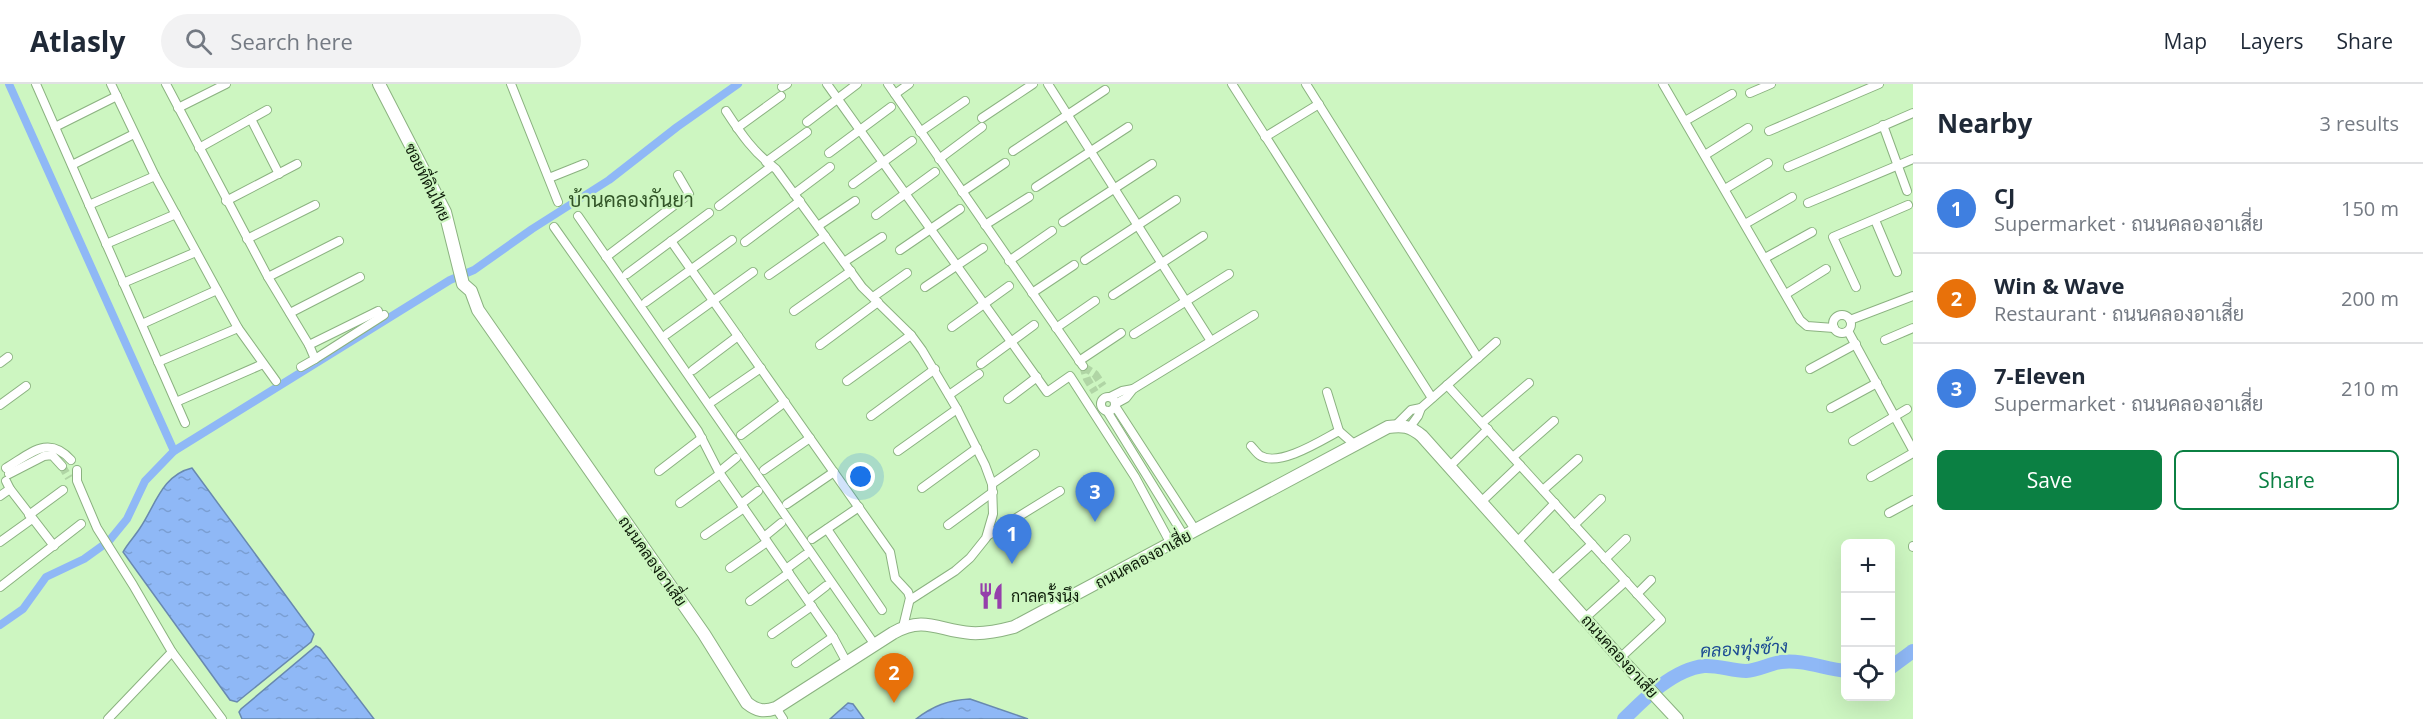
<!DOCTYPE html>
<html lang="en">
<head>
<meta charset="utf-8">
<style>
  :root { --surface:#fff; --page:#f2f2f3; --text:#1f2937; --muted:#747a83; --line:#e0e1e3; --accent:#0b8043 }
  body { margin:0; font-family:"Open Sans",Sarabun,sans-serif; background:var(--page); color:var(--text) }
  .controls { position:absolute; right:18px; bottom:18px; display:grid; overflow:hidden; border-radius:9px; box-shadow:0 6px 24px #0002 }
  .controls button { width:54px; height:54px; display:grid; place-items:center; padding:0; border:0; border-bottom:2px solid var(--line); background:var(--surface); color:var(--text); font:30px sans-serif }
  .you { position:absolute; left:861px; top:393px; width:21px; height:21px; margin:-15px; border:4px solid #fff; border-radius:50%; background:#1a73e8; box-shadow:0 0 0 9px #1a73e833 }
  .badge { display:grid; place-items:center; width:39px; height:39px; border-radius:50%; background:var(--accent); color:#fff; font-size:20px; font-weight:700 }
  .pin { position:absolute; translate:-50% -50px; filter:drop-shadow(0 2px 3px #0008) }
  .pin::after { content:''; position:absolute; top:32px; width:21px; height:18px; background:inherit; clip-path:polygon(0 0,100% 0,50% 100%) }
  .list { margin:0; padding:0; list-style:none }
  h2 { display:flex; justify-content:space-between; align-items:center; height:78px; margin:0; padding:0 24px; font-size:26px }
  h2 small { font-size:20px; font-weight:400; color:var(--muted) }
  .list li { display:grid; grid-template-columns:39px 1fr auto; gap:18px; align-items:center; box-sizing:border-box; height:90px; padding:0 24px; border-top:2px solid var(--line) }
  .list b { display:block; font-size:22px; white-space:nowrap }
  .list p { margin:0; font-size:20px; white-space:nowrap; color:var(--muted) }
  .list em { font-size:20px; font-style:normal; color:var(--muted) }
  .actions { display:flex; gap:12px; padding:18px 24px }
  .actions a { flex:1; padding:14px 0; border:2px solid var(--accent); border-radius:9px; text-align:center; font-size:21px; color:var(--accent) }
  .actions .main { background:var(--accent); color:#fff }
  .icon { flex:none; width:33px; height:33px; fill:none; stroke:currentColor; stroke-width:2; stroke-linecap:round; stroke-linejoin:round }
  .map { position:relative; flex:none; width:1913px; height:635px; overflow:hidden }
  header { display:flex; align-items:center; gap:36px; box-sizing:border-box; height:84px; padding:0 30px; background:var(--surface); border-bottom:2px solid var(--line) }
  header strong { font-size:28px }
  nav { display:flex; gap:33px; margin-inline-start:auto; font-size:21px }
  .search { width:420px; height:54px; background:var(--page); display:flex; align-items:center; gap:15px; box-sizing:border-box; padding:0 21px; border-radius:33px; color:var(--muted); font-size:22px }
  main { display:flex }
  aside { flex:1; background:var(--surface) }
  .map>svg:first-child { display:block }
  .water { fill:url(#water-ripples); stroke:#6889af; stroke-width:1.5 }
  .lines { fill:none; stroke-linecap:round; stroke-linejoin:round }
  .canal { stroke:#8fb8f6; stroke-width:8 }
  .river { stroke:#8fb8f6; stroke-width:14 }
  .street-tunnel { stroke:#b0d5a5; stroke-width:8; stroke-dasharray:8 4; stroke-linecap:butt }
  .street-casing { stroke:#8bb280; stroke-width:10 }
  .secondary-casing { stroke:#8bb280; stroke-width:14 }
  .street { stroke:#fff; stroke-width:8 }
  .secondary { stroke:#fff; stroke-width:12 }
  .labels { text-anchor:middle; stroke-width:4.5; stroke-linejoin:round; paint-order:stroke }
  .street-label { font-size:16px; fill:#0d1c09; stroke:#cdf6c1 }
  .poi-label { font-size:16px; fill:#0d1c09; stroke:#cdf6c1; text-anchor:start }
  .water-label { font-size:18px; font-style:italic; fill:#1b4b93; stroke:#cdf6c1 }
  .quarter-label { font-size:20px; fill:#315427; stroke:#cdf6c1 }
</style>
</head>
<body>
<header>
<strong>Atlasly</strong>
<div class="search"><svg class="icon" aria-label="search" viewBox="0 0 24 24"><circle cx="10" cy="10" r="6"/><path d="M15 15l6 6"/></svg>Search here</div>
<nav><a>Map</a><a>Layers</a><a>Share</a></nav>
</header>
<main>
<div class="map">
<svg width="1913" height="635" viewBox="0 0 1913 635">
  <defs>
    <pattern id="water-ripples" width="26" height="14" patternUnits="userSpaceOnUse" patternTransform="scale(1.5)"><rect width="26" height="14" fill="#8fb8f6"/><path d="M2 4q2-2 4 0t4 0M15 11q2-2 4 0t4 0" fill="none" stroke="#7a9ed2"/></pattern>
  </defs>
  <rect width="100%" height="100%" fill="#cdf6c1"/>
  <g class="water">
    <path d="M192,384L314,550L311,558L237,618L230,616L123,468C128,459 135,452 140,444C155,422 162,391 192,384Z"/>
    <path d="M316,562L320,564L374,635H242L239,628L241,625Z"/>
    <path d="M970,615L1028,635H916C933,622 948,616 970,615Z"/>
    <path d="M848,619L853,620L864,635H830Z"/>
  </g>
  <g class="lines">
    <g class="canal">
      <path d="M9,0L174,367"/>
      <path d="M0,541L23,525L46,493L84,475L109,457L127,435L145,397L174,367L450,196L474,186L532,145L609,96L677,43L738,0"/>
    </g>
    <g class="river">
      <path d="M1890,584L1913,567"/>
      <path d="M1624,635C1645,614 1674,585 1704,582C1718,581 1732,587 1746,587C1758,586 1769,580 1781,578C1802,575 1825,585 1846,587"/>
    </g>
    <g class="street-tunnel">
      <path d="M1083,282L1087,295L1095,308"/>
      <path d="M1084,283L1095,290L1103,302"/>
      <path d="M62,382L69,394"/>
    </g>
    <defs>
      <g id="street">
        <path d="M36,0L185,339"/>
        <path d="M111,0L155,92L217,206L238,244L276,297"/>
        <path d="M166,0L268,193L309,261L378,227"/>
        <path d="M511,0L558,118"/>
        <path d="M827,0L1047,308L1070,292L1135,393L1171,460"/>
        <path d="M888,0L1083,282"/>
        <path d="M1048,0L1211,257"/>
        <path d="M1232,0L1432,314"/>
        <path d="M1306,0L1478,274"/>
        <path d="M1663,0L1800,236L1807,242L1834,244"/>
        <path d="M782,3L787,0"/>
        <path d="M1750,9L1771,0"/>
        <path d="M895,10L909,0"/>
        <path d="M178,24L226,0"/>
        <path d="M726,27C741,50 754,69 776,85L862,203L911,251L922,266L957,325L985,381L992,400L993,430L986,454L970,474L955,487L910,516"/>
        <path d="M982,34L1033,0"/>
        <path d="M251,35L279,90"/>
        <path d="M1685,37L1732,10"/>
        <path d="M807,38L857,0"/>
        <path d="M1883,41L1907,107"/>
        <path d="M55,43L117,12"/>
        <path d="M737,44L781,12"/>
        <path d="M1769,47L1879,0"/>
        <path d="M920,48L965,17"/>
        <path d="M1265,53L1319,20"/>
        <path d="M199,64L267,26"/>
        <path d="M1013,67L1105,6"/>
        <path d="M829,69L891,23"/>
        <path d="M1705,71L1748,44"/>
        <path d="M939,75L982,43"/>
        <path d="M766,78L807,48"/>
        <path d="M72,81L134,50"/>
        <path d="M1788,83L1913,29"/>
        <path d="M549,94L584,80"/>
        <path d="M853,100L912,57"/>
        <path d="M1036,103L1128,43"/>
        <path d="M1725,105L1768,79"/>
        <path d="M962,108L1005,79"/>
        <path d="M794,110L830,83"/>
        <path d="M226,117L297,80"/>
        <path d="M1808,119L1913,75"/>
        <path d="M89,121L155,92"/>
        <path d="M719,122L772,82"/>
        <path d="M876,131L935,88"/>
        <path d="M578,132L875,561"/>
        <path d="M1875,136L1897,188"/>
        <path d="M1063,138L1152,80"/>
        <path d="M1745,140L1792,113"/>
        <path d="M985,141L1029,113"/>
        <path d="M818,142L855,117"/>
        <path d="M554,143L698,347L719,388L833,553L847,579"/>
        <path d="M247,155L315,121"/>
        <path d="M671,157L890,468L895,494L908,508L910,514L903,543"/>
        <path d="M745,158L800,117"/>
        <path d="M106,160L176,130"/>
        <path d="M900,166L960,125"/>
        <path d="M606,173L689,110L678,91"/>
        <path d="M1765,174L1812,148"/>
        <path d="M1085,176L1176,116"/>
        <path d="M1009,177L1052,147"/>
        <path d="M844,178L882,153"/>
        <path d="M627,190L709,129"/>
        <path d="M769,191L825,152"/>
        <path d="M268,193L339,157"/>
        <path d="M123,199L196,168"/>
        <path d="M925,203L983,164"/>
        <path d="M1856,203L1833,153L1908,121"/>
        <path d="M1032,209L1074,181"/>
        <path d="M1786,210L1826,185"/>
        <path d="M1113,211L1203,152"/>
        <path d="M873,213L907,189"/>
        <path d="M646,218L732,156"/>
        <path d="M794,227L851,187"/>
        <path d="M290,229L360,193"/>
        <circle cx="1842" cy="240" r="9"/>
        <path d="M1850,236L1913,212"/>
        <path d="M142,240L217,206"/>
        <path d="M952,243L1009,202"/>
        <path d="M1056,244L1095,217"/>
        <path d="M1848,247L1913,366"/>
        <path d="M667,250L753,188"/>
        <path d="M1134,250L1229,190"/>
        <path d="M1885,256L1913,244"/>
        <path d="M820,261L878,218"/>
        <path d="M315,275L384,231"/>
        <path d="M1079,277L1121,249"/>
        <path d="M158,278L238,244"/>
        <path d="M0,279L8,273"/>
        <path d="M981,280L1034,241"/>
        <path d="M301,283L315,275L309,261"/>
        <path d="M1810,285L1856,260"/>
        <path d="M693,286L738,252"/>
        <path d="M847,297L911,251"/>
        <path d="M1447,301L1661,536L1620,574"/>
        <path d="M1327,308L1339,347"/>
        <path d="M949,311L979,290"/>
        <circle cx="1108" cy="320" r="7"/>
        <path d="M1110,313L1122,307L1133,305"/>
        <path d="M1008,315L1037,293"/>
        <path d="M713,317L761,284"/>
        <path d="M176,318L263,280"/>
        <path d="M1115,320L1126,314L1133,305L1254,231"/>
        <path d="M0,321L26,302"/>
        <path d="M1115,322L1196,447"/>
        <path d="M1831,324L1877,299"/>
        <path d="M1107,327L1184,452"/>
        <path d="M871,332L935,285"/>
        <path d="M1482,339L1529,299"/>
        <path d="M1395,342L1411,326L1421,324L1496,258"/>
        <path d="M1410,343L1418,332L1421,324"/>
        <path d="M741,351L785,318"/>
        <path d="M1853,357L1907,325"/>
        <path d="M1251,362C1254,365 1257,370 1261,372C1280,383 1322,356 1339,347L1355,361"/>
        <path d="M898,367L957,325"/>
        <path d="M1513,373L1554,337"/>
        <path d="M1450,382L1488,345"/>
        <path d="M6,384C30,370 48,350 71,376"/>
        <path d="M77,386V397L97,444L133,501L172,568L222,635"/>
        <path d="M764,386L810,354"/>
        <path d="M659,387L702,354"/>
        <path d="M719,388L736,374"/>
        <path d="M9,390L44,372L52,371L62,382"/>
        <path d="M1871,393L1913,369"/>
        <path d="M6,397L10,405L54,462"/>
        <path d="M992,400L1035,370"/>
        <path d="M922,404L977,364"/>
        <path d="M1543,406L1578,375"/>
        <path d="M0,412L10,405"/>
        <path d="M1481,418L1520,381"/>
        <path d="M680,419L720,390"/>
        <path d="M741,420L758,407"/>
        <path d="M787,420L834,388"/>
        <path d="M1889,429L1913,416"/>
        <path d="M29,431L63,406"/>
        <path d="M948,441L993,408"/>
        <path d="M1574,441L1601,415"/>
        <path d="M827,445L882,526"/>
        <path d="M705,451L744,424"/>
        <path d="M987,452L1060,407"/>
        <path d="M764,453L781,439"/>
        <path d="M812,455L859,423"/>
        <path d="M0,458L32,435"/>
        <path d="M1517,458L1555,419"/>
        <path d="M1913,463V462"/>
        <path d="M1605,475L1626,455"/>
        <path d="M730,484L767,458"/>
        <path d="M786,485L805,471"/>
        <path d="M1552,496L1592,460"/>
        <path d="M0,503L81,440"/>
        <path d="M1637,510L1651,496"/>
        <path d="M808,516L826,502"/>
        <path d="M750,517L789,489"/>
        <path d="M1585,534L1626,497"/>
        <path d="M772,550L812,522"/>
        <path d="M796,579L833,553"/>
        <path d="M776,624L783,635"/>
        <path d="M108,635L172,568"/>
      </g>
      <path id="secondary" d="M379,0L445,128L463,200L471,207L478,226L704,550L747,619C757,627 764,628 776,624L893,549C925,531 939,547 971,549C986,550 999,547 1014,543L1388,343C1403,341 1410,342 1422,352L1620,574L1677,635"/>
    </defs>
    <use href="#street" class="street-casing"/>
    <use href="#secondary" class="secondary-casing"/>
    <use href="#street" class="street"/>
    <use href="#secondary" class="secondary"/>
  </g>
  <defs>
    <symbol id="restaurant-bare" viewBox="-9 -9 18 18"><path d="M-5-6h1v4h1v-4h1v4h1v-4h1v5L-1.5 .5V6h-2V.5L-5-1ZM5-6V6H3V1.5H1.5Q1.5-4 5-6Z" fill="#953eab" stroke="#cdf6c1" stroke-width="2.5" paint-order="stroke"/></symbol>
  </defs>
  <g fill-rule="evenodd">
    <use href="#restaurant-bare" x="972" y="493" width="38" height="38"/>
  </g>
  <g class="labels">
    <g class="street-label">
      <text transform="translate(428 98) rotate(64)" y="6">ซอยที่ดินไทย</text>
      <text transform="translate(1143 475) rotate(-28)" y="6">ถนนคลองอาเสี่ย</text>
      <text transform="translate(653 477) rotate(55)" y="6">ถนนคลองอาเสี่ย</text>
      <text transform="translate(1620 572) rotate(48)" y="6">ถนนคลองอาเสี่ย</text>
    </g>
    <g class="poi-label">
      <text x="1011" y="518">กาลครั้งนึง</text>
    </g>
    <g class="water-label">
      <text transform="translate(1744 565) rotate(-3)" y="6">คลองทุ่งช้าง</text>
    </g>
    <g class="quarter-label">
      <text x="631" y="123">บ้านคลองกันยา</text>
    </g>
  </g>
</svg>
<div class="controls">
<button>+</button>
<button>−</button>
<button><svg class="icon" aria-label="locate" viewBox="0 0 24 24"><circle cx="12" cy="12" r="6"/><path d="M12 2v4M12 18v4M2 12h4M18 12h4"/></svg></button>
</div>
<div class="you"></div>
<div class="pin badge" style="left:1012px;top:480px;background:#3f7fe0">1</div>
<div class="pin badge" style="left:894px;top:619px;background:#e8710a">2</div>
<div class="pin badge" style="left:1095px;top:438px;background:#3f7fe0">3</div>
</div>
<aside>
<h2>Nearby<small>3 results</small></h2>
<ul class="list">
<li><span class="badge" style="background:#3f7fe0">1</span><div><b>CJ</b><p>Supermarket · ถนนคลองอาเสี่ย</p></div><em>150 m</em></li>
<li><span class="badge" style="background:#e8710a">2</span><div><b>Win &amp; Wave</b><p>Restaurant · ถนนคลองอาเสี่ย</p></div><em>200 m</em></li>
<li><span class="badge" style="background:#3f7fe0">3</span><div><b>7-Eleven</b><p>Supermarket · ถนนคลองอาเสี่ย</p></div><em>210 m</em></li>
</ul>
<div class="actions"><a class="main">Save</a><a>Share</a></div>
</aside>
</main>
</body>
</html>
